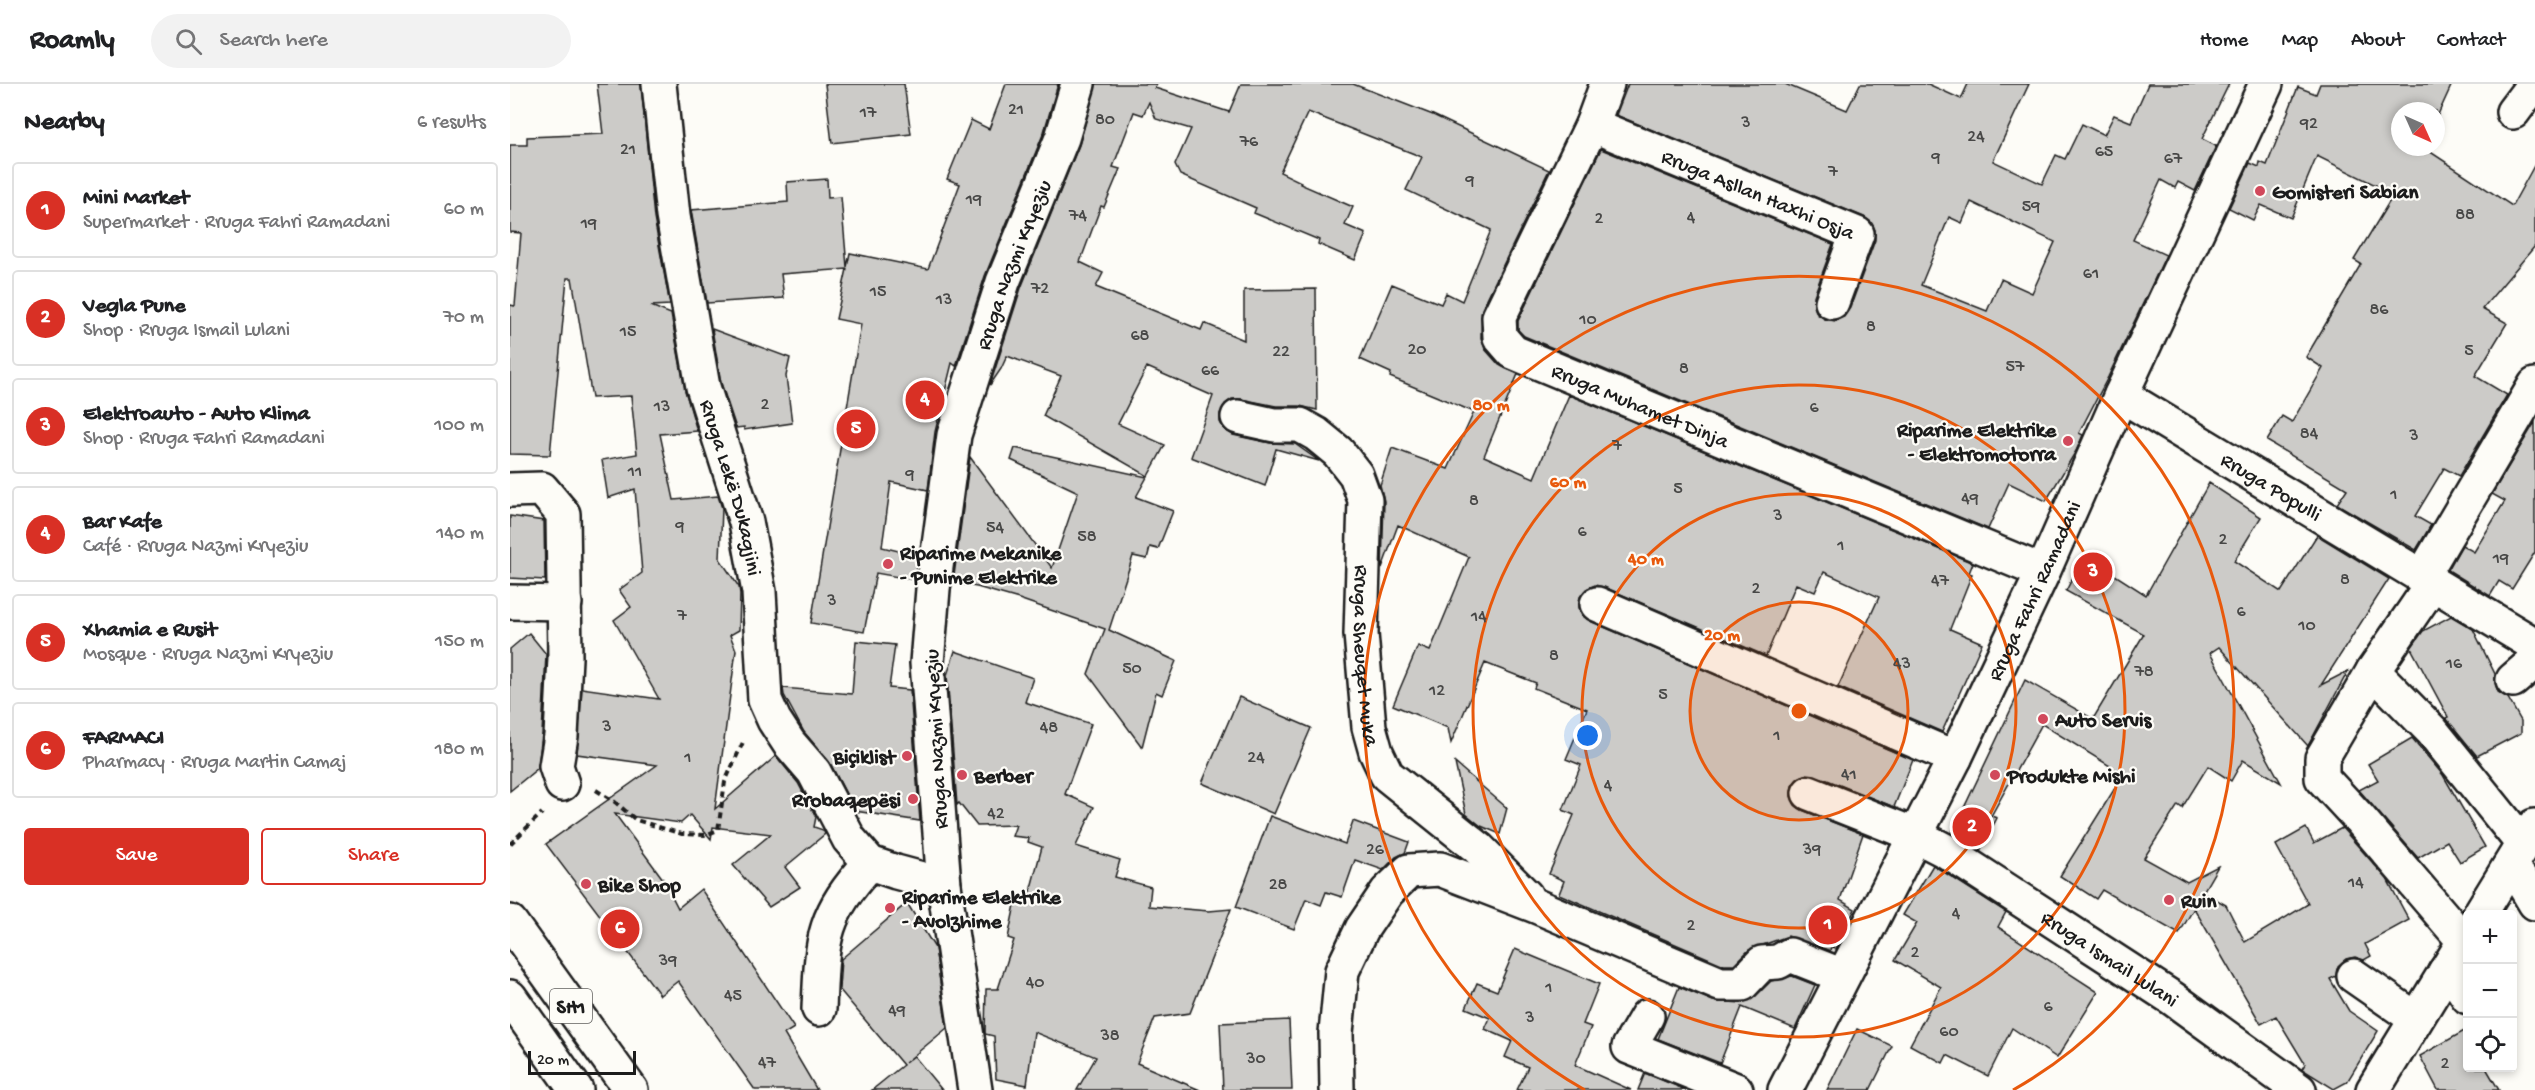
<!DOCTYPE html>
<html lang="en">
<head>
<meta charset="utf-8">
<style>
  :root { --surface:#fff; --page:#f2f2f2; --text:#202124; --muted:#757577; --line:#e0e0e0; --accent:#d93025 }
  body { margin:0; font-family:"Gochi Hand",sans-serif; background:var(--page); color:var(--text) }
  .controls { position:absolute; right:18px; bottom:18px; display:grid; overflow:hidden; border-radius:6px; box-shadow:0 3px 9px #0003 }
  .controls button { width:54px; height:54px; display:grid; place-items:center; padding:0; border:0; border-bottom:2px solid var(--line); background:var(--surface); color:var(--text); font:30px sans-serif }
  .compass { position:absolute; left:1881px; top:18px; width:54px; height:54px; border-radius:50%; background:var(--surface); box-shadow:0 3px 9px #0003; rotate:135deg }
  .scale { position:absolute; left:18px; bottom:15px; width:108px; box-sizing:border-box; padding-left:6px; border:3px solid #1c1c1c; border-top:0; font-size:16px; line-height:21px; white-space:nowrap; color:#1c1c1c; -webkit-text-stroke:4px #fdfcf7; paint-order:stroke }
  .you { position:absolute; left:1078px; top:652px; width:21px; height:21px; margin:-15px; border:4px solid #fff; border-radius:50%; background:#1a73e8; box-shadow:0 0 0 9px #1a73e833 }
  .badge { display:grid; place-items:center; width:39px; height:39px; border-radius:50%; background:var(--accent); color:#fff; font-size:20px; font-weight:700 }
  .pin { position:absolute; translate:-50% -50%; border:3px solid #fff; box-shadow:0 2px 6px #0006 }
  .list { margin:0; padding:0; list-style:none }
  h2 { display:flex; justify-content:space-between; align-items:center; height:78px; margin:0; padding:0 24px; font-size:26px }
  h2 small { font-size:20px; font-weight:400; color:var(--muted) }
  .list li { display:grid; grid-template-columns:39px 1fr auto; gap:18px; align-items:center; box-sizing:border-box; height:96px; margin:0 12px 12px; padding:0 12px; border:2px solid var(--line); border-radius:6px }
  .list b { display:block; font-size:22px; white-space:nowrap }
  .list p { margin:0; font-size:20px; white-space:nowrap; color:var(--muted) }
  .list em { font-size:20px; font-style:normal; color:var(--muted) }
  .actions { display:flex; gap:12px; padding:18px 24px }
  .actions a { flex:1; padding:14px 0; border:2px solid var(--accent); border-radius:6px; text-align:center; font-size:21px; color:var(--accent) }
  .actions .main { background:var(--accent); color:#fff }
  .icon { flex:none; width:33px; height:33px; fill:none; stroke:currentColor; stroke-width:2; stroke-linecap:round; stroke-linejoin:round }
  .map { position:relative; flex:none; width:2025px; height:1006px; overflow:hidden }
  header { display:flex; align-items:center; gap:36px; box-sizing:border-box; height:84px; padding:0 30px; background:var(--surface); border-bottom:2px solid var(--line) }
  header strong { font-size:28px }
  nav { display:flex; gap:33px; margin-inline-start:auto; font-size:21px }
  .search { width:420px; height:54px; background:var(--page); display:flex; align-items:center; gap:15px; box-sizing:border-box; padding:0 21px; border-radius:33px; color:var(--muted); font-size:22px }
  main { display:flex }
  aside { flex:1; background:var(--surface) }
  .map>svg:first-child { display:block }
  .building { fill:#cccbc8; stroke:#1c1c1c; stroke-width:1.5; fill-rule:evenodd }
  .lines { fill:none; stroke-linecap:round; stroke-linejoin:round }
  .minor-casing { stroke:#1c1c1c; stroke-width:38 }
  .major-casing { stroke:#1c1c1c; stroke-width:38 }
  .path { stroke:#1c1c1c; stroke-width:4; stroke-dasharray:6 4.5; stroke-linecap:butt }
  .minor { stroke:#fdfcf7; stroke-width:33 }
  .major { stroke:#fdfcf7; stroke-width:33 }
  .ring { fill:none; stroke:#e8590c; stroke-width:3 }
  .poi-dot { fill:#d1495b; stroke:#fdfcf7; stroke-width:2 }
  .labels { text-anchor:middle; stroke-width:4.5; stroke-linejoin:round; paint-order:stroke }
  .number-label { font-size:18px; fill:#484847 }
  .shield { fill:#fdfcf7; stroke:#605f5e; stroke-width:1.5 }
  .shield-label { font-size:20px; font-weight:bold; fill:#1c1c1c }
  .poi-label { font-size:21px; font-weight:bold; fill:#1c1c1c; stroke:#fdfcf7; text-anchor:start }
  .street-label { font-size:21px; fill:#1c1c1c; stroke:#fdfcf7 }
  .centre { fill:#e8590c; stroke:#fdfcf7; stroke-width:3 }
  .ring-label { font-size:18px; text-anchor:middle; font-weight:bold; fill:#e8590c; stroke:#fdfcf7; stroke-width:4.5; stroke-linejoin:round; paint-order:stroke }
</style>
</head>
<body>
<header>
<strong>Roamly</strong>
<div class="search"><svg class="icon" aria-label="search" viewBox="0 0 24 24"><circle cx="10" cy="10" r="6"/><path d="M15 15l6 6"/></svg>Search here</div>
<nav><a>Home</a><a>Map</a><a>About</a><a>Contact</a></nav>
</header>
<main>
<aside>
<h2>Nearby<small>6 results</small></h2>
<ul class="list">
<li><span class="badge">1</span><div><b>Mini Market</b><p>Supermarket · Rruga Fahri Ramadani</p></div><em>60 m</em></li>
<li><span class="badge">2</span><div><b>Vegla Pune</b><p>Shop · Rruga Ismail Lulani</p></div><em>70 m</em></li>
<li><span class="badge">3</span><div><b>Elektroauto - Auto Klima</b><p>Shop · Rruga Fahri Ramadani</p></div><em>100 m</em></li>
<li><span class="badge">4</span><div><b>Bar Kafe</b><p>Café · Rruga Nazmi Kryeziu</p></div><em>140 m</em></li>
<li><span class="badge">5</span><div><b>Xhamia e Rusit</b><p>Mosque · Rruga Nazmi Kryeziu</p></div><em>150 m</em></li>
<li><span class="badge">6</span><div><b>FARMACI</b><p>Pharmacy · Rruga Martin Camaj</p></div><em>180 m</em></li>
</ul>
<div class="actions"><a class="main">Save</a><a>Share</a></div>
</aside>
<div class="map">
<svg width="2025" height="1006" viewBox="0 0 2025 1006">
  <rect width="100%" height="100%" fill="#fdfcf7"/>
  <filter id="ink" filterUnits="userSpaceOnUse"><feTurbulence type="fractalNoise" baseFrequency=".0167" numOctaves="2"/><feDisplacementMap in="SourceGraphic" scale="12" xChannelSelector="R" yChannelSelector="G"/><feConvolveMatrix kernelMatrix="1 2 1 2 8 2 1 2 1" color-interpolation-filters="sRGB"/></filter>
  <g filter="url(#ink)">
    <g class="building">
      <path d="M87,0H131L144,134L160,221L141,222L161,230L175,306L187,347L150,350L164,416L208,412L212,424L210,475L229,503L230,510L229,546L220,551L226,566L205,725L266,672L288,699L306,733L304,743L313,746L315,750L275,783L290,803L259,823L223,781L261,750L203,743L201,755L180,731L171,739L105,730L153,795L168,824L191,805L284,944L274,950L307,1006H245L168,897L150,911L36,760L147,681L67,670L72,604L149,615L104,536L121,523L109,506L132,489L125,405L98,414L92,376L127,370L121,312L82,314L62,194H57L40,371L0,370V221L5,222L11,149L0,148V61H17V53L93,50Z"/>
      <path d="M315,0H394L401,50L322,59Z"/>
      <path d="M496,0H548L534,48L475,192L446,282L442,279L425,348L418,406L381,398L372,463L409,472L405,496L366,489L354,548L301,539L351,240L326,235L337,185L271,190L274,214L197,219L181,126L278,118L277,98L317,95L318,114L331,113L337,183L340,169L418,185L450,100L437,95L461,36L479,45Z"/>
      <path d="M586,0H647L645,4L719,28L731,0H843L923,31L1039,86L972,225L971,254L975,265L989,281L1008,290L974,372L1024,394L1059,311L1463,479L1459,489L1462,490L1440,545L1472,559L1432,648L1328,603L1369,513L1314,488L1305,508L1286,500L1256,572L1094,503L1085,501L1076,505L1070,513L1069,523L1072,531L1080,537L1403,676L1384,723L1305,691L1297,690L1288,694L1282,702L1281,712L1285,721L1292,726L1353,750L1330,816L1345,825L1326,865L1321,862L1320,867L1278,852L1239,866L1224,881H1214L1049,810L1054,797L1039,790L1064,731L1053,726L1071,681L1056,675L1077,625L1024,604L1026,599L975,579L941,659L938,644L883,621L908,562L920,567L959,473L888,441L872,484L874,417L870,401L882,364L938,385L964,328L880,293L881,289L850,275L882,200L931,220L936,209L952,217L981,146L896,106L912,73L798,28L770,88L791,98L790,100L843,123L835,141L856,150L845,176L808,160L809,156L744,129L746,124L670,91L665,81L681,45L646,35L639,18L633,31L624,28L603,83L610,85L594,123L591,122L570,178L593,189L586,203L691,246L694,239L734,256V206L806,205L807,326L790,322H766L731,315H722L715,320L710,330V338L715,346L723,351L760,359L785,360L809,377L766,365L755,402L681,373L703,312L637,283L608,340L655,361L638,392L533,332L551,292L497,272L491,285L480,301L511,204L569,61Z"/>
      <path d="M1118,0H1275L1337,26L1350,0H1418L1451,15L1458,0H1519L1483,77L1532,100L1546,71L1555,75L1572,40L1594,51L1604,31L1621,38L1638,0H1719L1692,55L1706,62L1685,107L1668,98L1665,104L1651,96L1623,156L1656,171L1598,293L1569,349L1573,351L1566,367L1536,417L1499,399L1478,445L1014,252L1008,246V237L1091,65L1323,160L1304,212V222L1307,230L1315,235L1325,237L1334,233L1340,224L1365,156V146L1361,138L1354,133L1106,31ZM1461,118L1545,158L1522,209L1491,195L1477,227L1411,201L1439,133L1452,139Z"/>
      <path d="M1810,0H1942L1926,35V27H1890V63H1913L2002,122L2025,80V162L1972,225L1997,239L1965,292L1997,311L1949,392L1934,384L1905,432L1921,441L1906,466L1827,420L1837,405L1757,357L1772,332L1782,338L1813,284L1796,273L1851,180L1844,176L1884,110L1807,72L1781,134L1751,121L1743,136L1719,124L1740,79L1749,83L1750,78L1757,81L1788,3L1806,10Z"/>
      <path d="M202,245L280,274L276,292L282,339L234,346V343L226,344L211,299Z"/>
      <path d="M2025,338V468L2002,505L1989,497L1980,512L1938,486L1952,461L1964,468L1995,417L1982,410Z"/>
      <path d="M505,364L637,393L626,413L663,427L648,465L640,463L637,475L623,472L599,546L666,577L652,611L646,608L632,663L578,590L595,545L509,515L467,503L443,499L460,373L542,484L568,408L501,376Z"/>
      <path d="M1699,399L1751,433L1724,477L1771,508L1807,451L1879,495L1811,601L1838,587L1798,662L1709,563L1700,569L1771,699L1733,676L1721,697L1698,682L1672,724L1668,721L1634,774L1677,798L1708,782L1693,808L1716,821L1735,858L1798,820L1766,761L1796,744L1804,759L1832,744L1877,795L1899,836L1855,860L1861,872L1854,876L1845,873L1836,875L1828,882L1826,892L1820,895L1839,927L1868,947L1837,998L1824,1005L1792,985L1795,980L1766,932L1751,940L1684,824L1669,850L1592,806L1586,815L1550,792L1612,693L1599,685L1600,682L1532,640L1481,732L1487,734L1470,767L1442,749L1515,596L1583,635L1634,550L1556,507L1574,471L1636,511Z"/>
      <path d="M0,432L34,437L35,496L0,494Z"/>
      <path d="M1941,532L1963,545L1985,590V599L1988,608L1998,614L2011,637V649L1967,672L1936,634L1938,633L1901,564L1913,547Z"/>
      <path d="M19,549L36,570L32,650L28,684L0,707V565Z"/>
      <path d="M346,557L385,561L379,604L400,606L410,737L345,727L320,679L294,648L274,611L273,604L342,610Z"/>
      <path d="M445,567L523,594L515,618L581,640L555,710L584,723L566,762L610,776L605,793L641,803L639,822L699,827L721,825L680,929L645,934L627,979L690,1006H567L586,973L524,948L517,1001L486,995L484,952L475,950V948L476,905H488L504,856L498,854L507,811L518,815L532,763L518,758L519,754L502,752L506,741L467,742L449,719L447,721L437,591Z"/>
      <path d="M729,613L801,644L764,730L692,699Z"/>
      <path d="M1902,654L1933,691L1975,763L1950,778L1937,757L1908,774L1849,706L1868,696L1858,680Z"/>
      <path d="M945,679L997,724L990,750L971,742L956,730Z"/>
      <path d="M760,732L835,760L843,737L899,758L895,769L886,773L873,786L845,776L832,813L816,808L811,821L796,815L784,845L726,823Z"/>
      <path d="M1423,781L1496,828L1488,843L1588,908L1547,974L1502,944L1478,992L1437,971L1433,979L1400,961L1431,903L1385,876L1407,839L1393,831Z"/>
      <path d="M397,819L425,864L437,944L395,979L404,972L432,1006H362L393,981L329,905L331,875Z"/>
      <path d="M1005,865L1089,900L1073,940L1081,943L1065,981L1121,1006H1007L1018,983L995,973L1002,957L975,945L980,934L956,924L967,899L987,907Z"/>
      <path d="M1282,892L1305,901L1285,945L1232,923L1210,979L1148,955L1169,903L1203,917L1232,919L1245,913L1261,897Z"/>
      <path d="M779,936L782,1006H713L710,939Z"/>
      <path d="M1347,945L1382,962L1360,1006H1317Z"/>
      <path d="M1956,946L1958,984H1976L1989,1006H1928L1910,972Z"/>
      <path d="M1135,989L1176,1006H1128Z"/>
    </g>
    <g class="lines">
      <defs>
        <g id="minor">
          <path id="s1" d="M149,0L163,132L193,303L236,438L249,508L255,616L264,636L279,659L304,688L339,755L360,779L386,788L434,801"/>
          <path id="s2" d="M1097,0L1082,41L989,233L990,253L1003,268L1533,488"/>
          <path d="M2003,28L2024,0"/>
          <path id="s3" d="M1082,41L1347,150L1322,218"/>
          <path id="s4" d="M1611,311L2025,561"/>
          <path id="s5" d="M728,333L764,341H790L806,350L828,368L846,391L855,416L851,550L859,643L866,668L877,691L968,764L1016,812"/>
          <path d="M0,406L32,405L53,430L55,574L51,652L46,682L52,700"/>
          <path d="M1912,493L2025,301"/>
          <path d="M1923,499L1863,587L1812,674V694L1849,734L1954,857"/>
          <path d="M0,518L55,519"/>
          <path d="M1087,520L1445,674"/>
          <path d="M1863,587L1922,647L2013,760"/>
          <path d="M2003,596L2025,577"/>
          <path id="s6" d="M1299,709L1405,751L1436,767L1662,914L1789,1006"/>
          <path d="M1998,785L2010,794L2025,819"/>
          <path d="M1970,830L2024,742"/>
          <path d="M1935,888L1947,896L1958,913"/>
          <path d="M1844,892L1906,935"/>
          <path d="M309,925C312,855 311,833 360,779"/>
          <path d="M1137,932L1119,963L1226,1006"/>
          <path id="s7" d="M465,1006L434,801L417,579L423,505L444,351L493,198L552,54L568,0"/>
          <path d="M827,1006L826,949L832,887L852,845L877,808L899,787L930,785L1026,822L1210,900H1232L1252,879L1268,878L1280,871L1333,892"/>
          <path id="s8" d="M1275,1006L1445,674L1533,488L1611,311L1756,0"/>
          <path d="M1863,1006L1958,851"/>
        </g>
        <g id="major">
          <path d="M0,838L121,1006"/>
          <path d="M0,913L66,1006"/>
        </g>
      </defs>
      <use href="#minor" class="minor-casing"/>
      <use href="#major" class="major-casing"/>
      <g class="path">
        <path d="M86,706L105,718L126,736L172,750L195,751L208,746L215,698L234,656"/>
        <path d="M0,760L32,729"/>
      </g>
      <use href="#minor" class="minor"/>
      <use href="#major" class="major"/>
    </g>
  </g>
  <circle cx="1289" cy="627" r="109" fill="#e8590c" fill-opacity=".12"/>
  <g class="ring">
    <circle cx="1289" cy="627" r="109"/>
    <circle cx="1289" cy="627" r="217"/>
    <circle cx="1289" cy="627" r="326"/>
    <path d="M1075 1006A435 435 0 1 1 1503 1006"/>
  </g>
  <g class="poi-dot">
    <circle cx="1750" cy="107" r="6"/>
    <circle cx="1558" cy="357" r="6"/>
    <circle cx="378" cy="480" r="6"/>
    <circle cx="1533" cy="635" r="6"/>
    <circle cx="397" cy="672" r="6"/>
    <circle cx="452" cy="691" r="6"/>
    <circle cx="1485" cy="691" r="6"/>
    <circle cx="403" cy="715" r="6"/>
    <circle cx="76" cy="800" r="6"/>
    <circle cx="1659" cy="816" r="6"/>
    <circle cx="380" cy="824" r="6"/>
  </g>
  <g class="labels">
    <g class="number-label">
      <text x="506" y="30">21</text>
      <text x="358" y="33">17</text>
      <text x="595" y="40">80</text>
      <text x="1236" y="43">3</text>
      <text x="1799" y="44">92</text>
      <text x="1466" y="57">24</text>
      <text x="739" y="62">76</text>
      <text x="118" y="70">21</text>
      <text x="1594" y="72">65</text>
      <text x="1426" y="78">9</text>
      <text x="1663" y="79">67</text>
      <text x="1323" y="92">7</text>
      <text x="960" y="101">9</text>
      <text x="464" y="120">19</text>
      <text x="1521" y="127">59</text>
      <text x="1955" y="135">88</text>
      <text x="568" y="136">74</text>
      <text x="1181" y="138">4</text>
      <text x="1089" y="139">2</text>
      <text x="79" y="144">19</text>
      <text x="1581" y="194">61</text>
      <text x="530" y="209">72</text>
      <text x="368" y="212">15</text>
      <text x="434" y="220">13</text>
      <text x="1869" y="230">86</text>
      <text x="1078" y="240">10</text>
      <text x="1361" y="247">8</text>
      <text x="118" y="252">15</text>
      <text x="630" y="256">68</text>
      <text x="907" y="270">20</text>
      <text x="1959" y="271">5</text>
      <text x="771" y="272">22</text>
      <text x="1505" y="287">57</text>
      <text x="1174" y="289">8</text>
      <text x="700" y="291">66</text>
      <text x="255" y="325">2</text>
      <text x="152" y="327">13</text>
      <text x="1304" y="328">6</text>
      <text x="1799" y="354">84</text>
      <text x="1904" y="356">3</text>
      <text x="1107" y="366">7</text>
      <text x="125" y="392">11</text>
      <text x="400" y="395">9</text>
      <text x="1168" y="409">5</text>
      <text x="1884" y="415">1</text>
      <text x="1460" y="419">49</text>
      <text x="964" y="421">8</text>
      <text x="1268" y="436">3</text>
      <text x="170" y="447">9</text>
      <text x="485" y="448">54</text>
      <text x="1072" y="452">6</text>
      <text x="577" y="457">58</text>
      <text x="1713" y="460">2</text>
      <text x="1331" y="466">1</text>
      <text x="1991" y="479">19</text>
      <text x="1835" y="500">8</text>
      <text x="1430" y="501">47</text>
      <text x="1246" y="509">2</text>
      <text x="322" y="521">3</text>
      <text x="1731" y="532">6</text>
      <text x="172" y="536">7</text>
      <text x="969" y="537">14</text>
      <text x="1797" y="546">10</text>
      <text x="1044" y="576">8</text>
      <text x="1392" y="584">43</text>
      <text x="1944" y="584">16</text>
      <text x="622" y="589">50</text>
      <text x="1634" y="592">78</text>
      <text x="927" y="611">12</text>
      <text x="1153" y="615">5</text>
      <text x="97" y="647">3</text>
      <text x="539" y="648">48</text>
      <text x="1267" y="656">1</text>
      <text x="178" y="678">1</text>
      <text x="746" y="678">24</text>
      <text x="1339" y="695">41</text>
      <text x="1098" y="706">4</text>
      <text x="486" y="734">42</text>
      <text x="865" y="770">26</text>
      <text x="1302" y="770">39</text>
      <text x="1846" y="803">14</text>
      <text x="768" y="805">28</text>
      <text x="1446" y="834">4</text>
      <text x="1181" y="846">2</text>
      <text x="1405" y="873">2</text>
      <text x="158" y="881">39</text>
      <text x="525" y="903">40</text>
      <text x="1039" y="908">1</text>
      <text x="223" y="916">45</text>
      <text x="1538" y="927">6</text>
      <text x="387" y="931">49</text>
      <text x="1020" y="938">3</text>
      <text x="1439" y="952">60</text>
      <text x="600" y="956">38</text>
      <text x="746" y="979">30</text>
      <text x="257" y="983">47</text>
      <text x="1935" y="984">2</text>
    </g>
    <rect class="shield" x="40" y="905" width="42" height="34" rx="4.5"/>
    <g class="shield-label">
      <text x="61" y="929">SH1</text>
    </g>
    <g class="poi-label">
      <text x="1762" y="114">Gomisteri Sabian</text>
      <text x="1546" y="352" text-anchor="end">Riparime Elektrike<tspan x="1546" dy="24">- Elektromotorra</tspan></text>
      <text x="390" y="475">Riparime Mekanike<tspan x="390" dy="24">- Punime Elektrike</tspan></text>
      <text x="1545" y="642">Auto Servis</text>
      <text x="385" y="679" text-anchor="end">Biçiklist</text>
      <text x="464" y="698">Berber</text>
      <text x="1497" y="698">Produkte Mishi</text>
      <text x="391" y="722" text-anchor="end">Rrobaqepësi</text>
      <text x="88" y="807">Bike Shop</text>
      <text x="392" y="819">Riparime Elektrike<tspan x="392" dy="24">- Avolzhime</tspan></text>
      <text x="1671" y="823">Ruin</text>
    </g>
    <g class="street-label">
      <text dy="7" stroke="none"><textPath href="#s3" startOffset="180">Rruga Asllan Haxhi Osja</textPath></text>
      <text dy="7" stroke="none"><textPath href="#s7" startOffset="840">Rruga Nazmi Kryeziu</textPath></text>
      <text dy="7" stroke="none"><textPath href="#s2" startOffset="435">Rruga Muhamet Dinja</textPath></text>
      <text dy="7" stroke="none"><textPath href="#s4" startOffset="176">Rruga Populli</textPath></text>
      <text dy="7" stroke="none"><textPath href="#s1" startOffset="411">Rruga Lekë Dukagjini</textPath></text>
      <text dy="7" stroke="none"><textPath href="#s8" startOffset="558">Rruga Fahri Ramadani</textPath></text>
      <text dy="7" stroke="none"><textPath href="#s5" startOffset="321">Rruga Sheuqet Muka</textPath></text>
      <text transform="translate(425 655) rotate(-93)" y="7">Rruga Nazmi Kryeziu</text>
      <text dy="7" stroke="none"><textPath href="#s6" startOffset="345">Rruga Ismail Lulani</textPath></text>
    </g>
  </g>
  <circle cx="1289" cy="627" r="9" class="centre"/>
  <g class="ring-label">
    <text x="981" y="326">80 m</text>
    <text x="1058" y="403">60 m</text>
    <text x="1136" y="480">40 m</text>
    <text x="1212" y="556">20 m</text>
  </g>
</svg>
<div class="controls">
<button>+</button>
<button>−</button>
<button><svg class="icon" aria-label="locate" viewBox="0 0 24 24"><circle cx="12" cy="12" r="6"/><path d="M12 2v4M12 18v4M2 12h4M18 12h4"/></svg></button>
</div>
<svg class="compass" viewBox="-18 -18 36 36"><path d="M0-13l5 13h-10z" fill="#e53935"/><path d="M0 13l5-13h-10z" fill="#757577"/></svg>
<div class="scale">20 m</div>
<div class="you"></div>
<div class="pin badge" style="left:1318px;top:841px">1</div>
<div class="pin badge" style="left:1462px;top:743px">2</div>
<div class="pin badge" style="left:1583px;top:488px">3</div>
<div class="pin badge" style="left:415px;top:316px">4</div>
<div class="pin badge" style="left:346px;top:345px">5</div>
<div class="pin badge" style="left:110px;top:845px">6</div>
</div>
</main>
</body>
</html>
